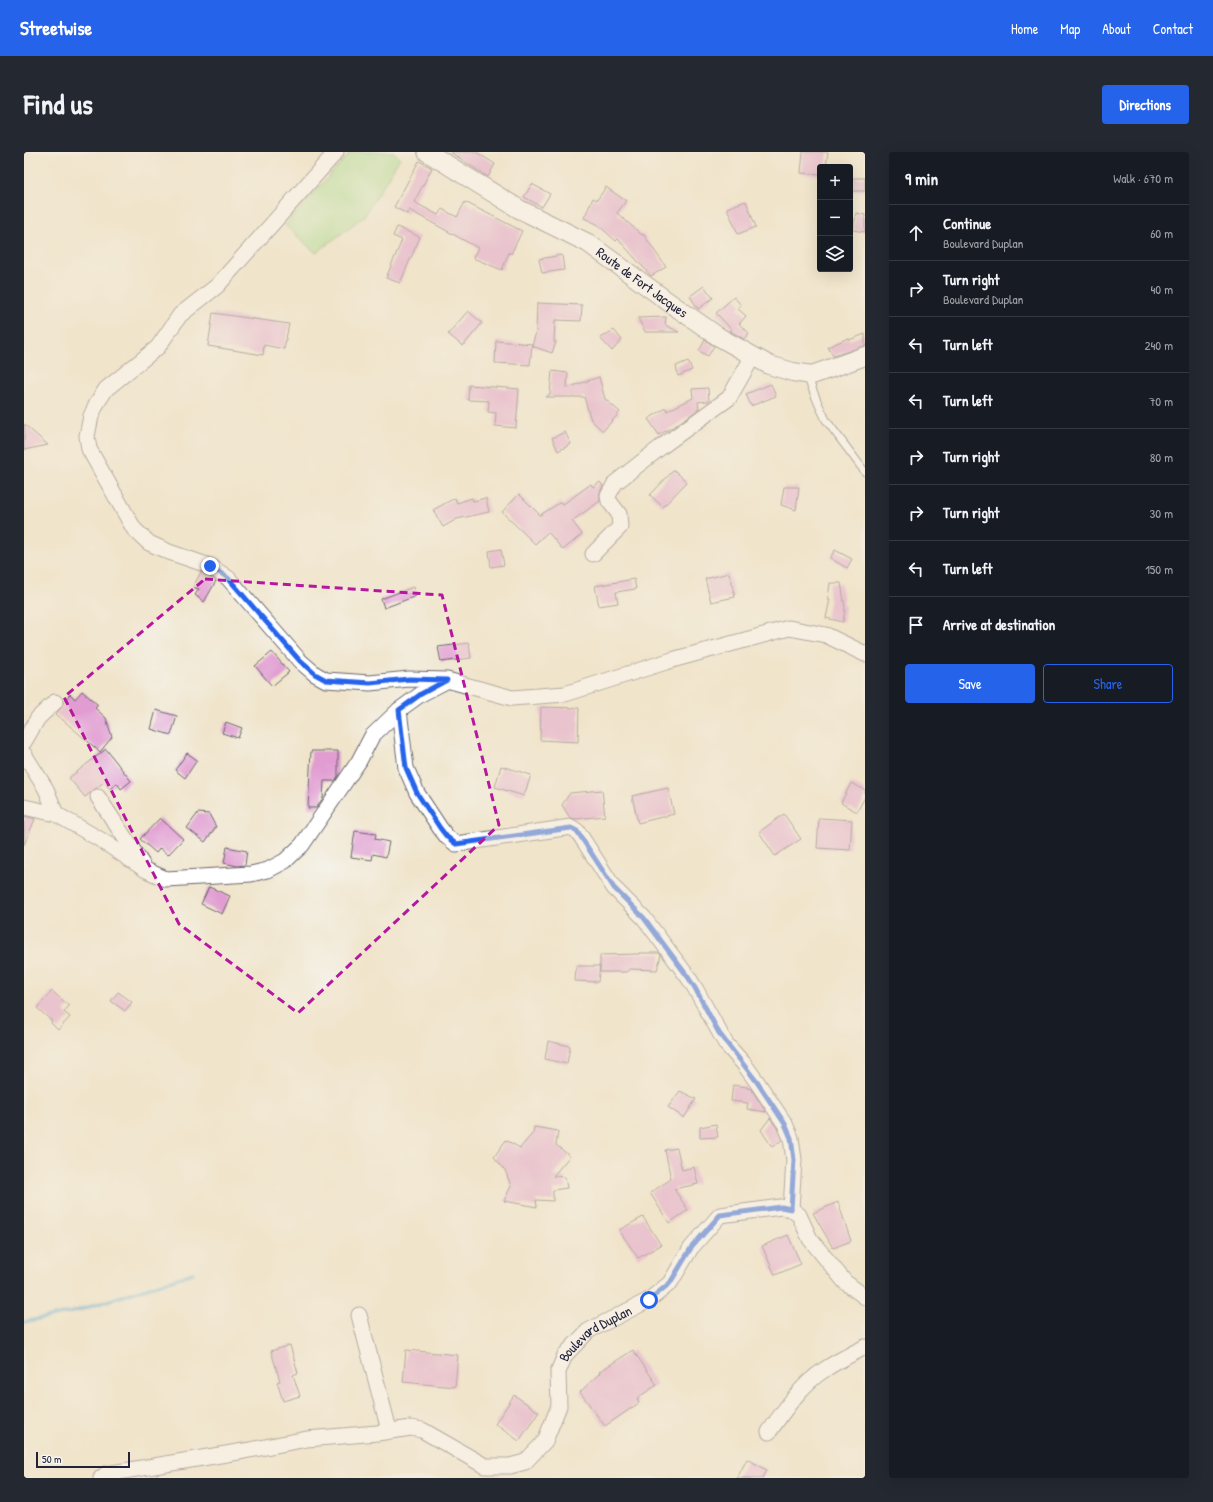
<!DOCTYPE html>
<html lang="en">
<head>
<meta charset="utf-8">
<style>
  :root { --surface:#171b24; --page:#242831; --text:#f1f3f6; --muted:#9ea1a6; --line:#363941; --accent:#2563eb }
  body { margin:0; font-family:"Patrick Hand",sans-serif; background:var(--page); color:var(--text) }
  .controls { position:absolute; right:12px; top:12px; display:grid; overflow:hidden; border-radius:4px; box-shadow:0 4px 16px #0002 }
  .controls button { width:36px; height:36px; display:grid; place-items:center; padding:0; border:0; border-bottom:1px solid var(--line); background:var(--surface); color:var(--text); font:20px sans-serif }
  .scale { position:absolute; left:12px; bottom:10px; width:94px; box-sizing:border-box; padding-left:4px; border:2px solid #22223b; border-top:0; font-size:11px; line-height:14px; white-space:nowrap; color:#22223b; -webkit-text-stroke:3px #f6f6f2; paint-order:stroke }
  .stop { position:absolute; width:12px; height:12px; margin:-9px; border:3px solid #2563eb; border-radius:50%; background:#fff }
  .stop.end { background:#2563eb; border-color:#fff; box-shadow:0 1px 4px #0008 }
  .list { margin:0; padding:0; list-style:none }
  h2 { display:flex; justify-content:space-between; align-items:center; height:52px; margin:0; padding:0 16px; font-size:17px }
  h2 small { font-size:13px; font-weight:400; color:var(--muted) }
  .list li { display:grid; grid-template-columns:26px 1fr auto; gap:12px; align-items:center; box-sizing:border-box; height:56px; padding:0 16px; border-top:1px solid var(--line) }
  .list b { display:block; font-size:15px; white-space:nowrap }
  .list p { margin:0; font-size:13px; white-space:nowrap; color:var(--muted) }
  .list em { font-size:13px; font-style:normal; color:var(--muted) }
  .actions { display:flex; gap:8px; padding:12px 16px }
  .actions a { flex:1; padding:9px 0; border:1px solid var(--accent); border-radius:4px; text-align:center; font-size:14px; color:var(--accent) }
  .actions .main { background:var(--accent); color:#fff }
  .icon { flex:none; width:22px; height:22px; fill:none; stroke:currentColor; stroke-width:2; stroke-linecap:round; stroke-linejoin:round }
  .map { position:relative; flex:none; width:841px; height:1326px; overflow:hidden; border-radius:4px }
  header { display:flex; align-items:center; gap:24px; box-sizing:border-box; height:56px; padding:0 20px; background:var(--accent); color:#fff }
  header strong { font-size:19px }
  nav { display:flex; gap:22px; margin-inline-start:auto; font-size:14px }
  .intro { display:flex; align-items:center; justify-content:space-between; box-sizing:border-box; height:96px; padding:0 24px }
  h1 { margin:0; font-size:28px }
  .button { padding:10px 18px; border-radius:4px; background:var(--accent); color:#fff; font-size:14px; font-weight:700 }
  main { display:flex; gap:24px; padding:0 24px }
  aside { flex:1; background:var(--surface); border-radius:4px; box-shadow:0 4px 16px #0002 }
  .map>svg:first-child { display:block }
  .green { fill:#a5dc8d; stroke:#647f64 }
  .lines { fill:none; stroke-linecap:round; stroke-linejoin:round }
  .stream { stroke:#58aad3; stroke-width:3.5 }
  .building { fill:#e19cd2 }
  .service-casing { stroke:#6a666d; stroke-width:9 }
  .minor-casing { stroke:#6a666d; stroke-width:17 }
  .tertiary-casing { stroke:#6a666d; stroke-width:20 }
  .service { stroke:#fff; stroke-width:7 }
  .minor { stroke:#fff; stroke-width:15 }
  .tertiary { stroke:#fff; stroke-width:18 }
  .route { stroke:#2563eb; stroke-width:5 }
  .marked { fill:none; stroke:#b5179e; stroke-width:3; stroke-dasharray:8 5; stroke-linejoin:round }
  .labels { text-anchor:middle; stroke-width:3.5; stroke-linejoin:round; paint-order:stroke }
  .street-label { font-size:14px; fill:#22223b; stroke:#f6f6f2 }
</style>
</head>
<body>
<header>
<strong>Streetwise</strong>
<nav><a>Home</a><a>Map</a><a>About</a><a>Contact</a></nav>
</header>
<div class="intro"><h1>Find us</h1><a class="button">Directions</a></div>
<main>
<div class="map">
<svg width="841" height="1326" viewBox="0 0 841 1326">
  <rect width="100%" height="100%" fill="#f6f6f2"/>
  <filter id="ink" filterUnits="userSpaceOnUse"><feTurbulence type="fractalNoise" baseFrequency=".025" numOctaves="2"/><feDisplacementMap in="SourceGraphic" scale="8" xChannelSelector="R" yChannelSelector="G"/><feConvolveMatrix kernelMatrix="1 2 1 2 8 2 1 2 1" color-interpolation-filters="sRGB"/></filter>
  <filter id="wash" filterUnits="userSpaceOnUse"><feTurbulence type="fractalNoise" baseFrequency=".012" numOctaves="4" result="noise"/><feDisplacementMap in="SourceGraphic" scale="16" xChannelSelector="R" yChannelSelector="G"/><feGaussianBlur stdDeviation="0.9" result="paint"/><feColorMatrix in="noise" values="0 0 0 0 0 0 0 0 0 0 0 0 0 0 0 0 0 1.4 0 .05"/><feComposite in="paint" operator="in"/></filter>
  <g filter="url(#wash)">
    <rect width="100%" height="100%" fill="#f0e4ca"/>
    <path class="green" d="M327,0H370L376,6L340,64L292,101L261,73Z"/>
    <g class="lines">
      <path class="stream" d="M0,1170L49,1160L169,1121"/>
    </g>
    <g id="blocks">
      <g class="building">
        <path d="M426,0H452L471,12L464,25Z"/>
        <path d="M779,0H804L802,15H796V23L777,21Z"/>
        <path d="M395,9L408,16L390,50L414,63L418,57L433,65L441,50L498,79L487,102L485,100L478,118L449,106L454,96L385,58L383,62L370,55Z"/>
        <path d="M828,26H841V39H827Z"/>
        <path d="M508,32L526,42L518,55L500,45Z"/>
        <path d="M582,35L602,49L593,61L618,83L619,82L642,115L627,124L594,87L592,89L573,72L560,66L569,46L573,48Z"/>
        <path d="M722,49L732,75L714,82L703,56Z"/>
        <path d="M832,61L841,63V80L829,78Z"/>
        <path d="M373,75L396,85L376,131L362,126L378,88L369,84Z"/>
        <path d="M538,103L540,118L518,121L515,107Z"/>
        <path d="M680,134L689,146L674,157L666,144Z"/>
        <path d="M710,145L717,153L713,156L722,164L715,172L725,181L720,187L706,179L708,178L692,161Z"/>
        <path d="M513,151L558,153L557,169L531,168L530,190H532L528,201L508,194L512,180Z"/>
        <path d="M444,159L458,171L439,194L424,182Z"/>
        <path d="M189,161L265,172L260,197L240,193L239,203L184,194Z"/>
        <path d="M642,165L641,173L655,180H621L614,166Z"/>
        <path d="M590,178L598,188L588,199L576,186Z"/>
        <path d="M841,182V194L809,204L804,195L824,186L825,188Z"/>
        <path d="M681,188L690,194L684,204L675,199Z"/>
        <path d="M472,189L508,192L506,213L471,211Z"/>
        <path d="M664,209L668,218L654,224L652,214Z"/>
        <path d="M528,219L544,221L543,236L575,225L581,247L596,260L579,279L567,268L560,245H522L526,242Z"/>
        <path d="M747,232L752,244L727,254L722,242Z"/>
        <path d="M445,233L495,237L492,276L471,274L472,261L464,260L465,249L444,248Z"/>
        <path d="M684,236L685,249L674,250L675,257L652,273L635,283L624,267L642,256L643,259L669,246L668,237Z"/>
        <path d="M0,272L24,293L0,298Z"/>
        <path d="M541,280L547,292L534,299L528,286Z"/>
        <path d="M650,318L663,330L639,355L626,343Z"/>
        <path d="M576,330L579,334L576,340V349L548,369L558,382L539,398L524,380L511,392L478,360L495,342L516,363L537,350L538,353L567,332L569,335Z"/>
        <path d="M760,335H775L772,358L757,353Z"/>
        <path d="M431,346L433,351L448,346L449,349L462,346L465,360L433,367L419,375L409,358Z"/>
        <path d="M477,397L480,413L467,415L465,399Z"/>
        <path d="M811,398L828,407L823,416L806,406Z"/>
        <path d="M177,420L192,429L180,450L171,443L175,437L169,435Z"/>
        <path d="M705,421L711,445L687,450L681,427Z"/>
        <path d="M610,427L612,437L592,440L594,451L575,454L571,434Z"/>
        <path d="M806,431H817L821,456L819,470L802,466L806,447H804Z"/>
        <path d="M389,435L392,444L360,456L357,447Z"/>
        <path d="M445,491L447,506L417,510L414,495Z"/>
        <path d="M248,500L265,520L248,534L231,514Z"/>
        <path d="M58,539L74,553L71,556L82,566L88,585L76,600L32,562L37,556L40,549L46,542L51,547Z"/>
        <path d="M517,555L555,556L554,590L516,588Z"/>
        <path d="M132,558L153,564L147,583L127,577Z"/>
        <path d="M202,570L218,576L214,586L198,581Z"/>
        <path d="M82,597L107,629L97,637L93,631L86,637L80,630L61,645L45,626Z"/>
        <path d="M287,599H314V624L311,629H300L299,646L292,656H284Z"/>
        <path d="M163,601L173,608L161,626L151,618Z"/>
        <path d="M477,614L507,623L500,644L471,635Z"/>
        <path d="M827,631L841,638V645L833,660L817,651Z"/>
        <path d="M644,636L650,662L614,671L608,644Z"/>
        <path d="M578,638L581,664L551,667L546,666L538,653L546,641Z"/>
        <path d="M174,661L185,662L192,675L181,690L163,676Z"/>
        <path d="M760,662L777,687L751,704L735,680Z"/>
        <path d="M0,664L11,667L0,693Z"/>
        <path d="M136,666L159,687L144,703L136,696L132,701L116,687Z"/>
        <path d="M795,666L828,668L826,698L793,696Z"/>
        <path d="M331,679L352,682L351,687L365,690L362,705L349,702L348,708L327,705Z"/>
        <path d="M203,695L223,699L221,713L213,714L200,711Z"/>
        <path d="M185,735L206,744L198,762L177,752Z"/>
        <path d="M615,801H635L637,803L633,818L606,817L602,820H576V803L615,802Z"/>
        <path d="M552,814H576L574,830L551,829Z"/>
        <path d="M28,839L45,854L40,860L46,865L34,878L27,871L28,869L13,856Z"/>
        <path d="M94,840L108,850L101,859L87,849Z"/>
        <path d="M524,889L546,894L543,912L521,907Z"/>
        <path d="M709,933L723,935V936L727,937L742,960L723,957L724,951L707,949Z"/>
        <path d="M656,939L672,947L660,966L644,955Z"/>
        <path d="M746,966L753,976L758,988L748,995L737,978Z"/>
        <path d="M692,972L694,985L676,986V975Z"/>
        <path d="M510,975L534,979L532,993L546,1004L529,1024L541,1025L543,1036L529,1038V1049L512,1048L513,1055L480,1049L487,1034L481,1018L470,1005L482,988L496,996L509,981Z"/>
        <path d="M653,996L658,1018L670,1015L674,1032L650,1037L664,1058L645,1071L626,1041L647,1027L641,998Z"/>
        <path d="M814,1050L827,1089L809,1096L789,1061Z"/>
        <path d="M619,1065L637,1093L614,1106L595,1078Z"/>
        <path d="M764,1083L777,1112L751,1123L738,1094Z"/>
        <path d="M266,1193L274,1221L269,1223L276,1244L259,1249L253,1230L256,1229L247,1199Z"/>
        <path d="M382,1198L434,1203L431,1235L379,1230Z"/>
        <path d="M609,1198L633,1233L613,1246L615,1251L581,1274L556,1240L576,1221L575,1220Z"/>
        <path d="M490,1243L515,1260L495,1289L471,1272Z"/>
        <path d="M723,1307L743,1318L739,1326H713Z"/>
      </g>
    </g>
  </g>
  <g filter="url(#ink)">
    <use href="#blocks" fill-opacity="0" stroke="#6a666d" stroke-width="1"/>
    <g class="lines">
      <defs>
        <path id="service" d="M783,224L794,251L802,268L841,320"/>
        <g id="minor">
          <path d="M312,0L193,134L156,163L134,195L82,237L73,251L67,264L63,284L65,297L110,377L125,391L145,400L186,414L204,426L276,509L291,522L302,528L346,531L385,527L423,528L488,546L541,542L648,508L765,476L802,483L841,502"/>
          <path d="M569,402L596,375L595,362L585,349L584,344L591,331L637,295L705,246L729,204"/>
          <path d="M375,558L382,616L393,641L416,676L423,685L432,692L547,675L553,679L558,686L590,736L620,766L664,825L671,836L702,892L720,912L733,930L761,972L767,986L770,1008L767,1057"/>
          <path d="M0,590L14,566L31,550"/>
          <path d="M0,602L22,637L32,662"/>
          <path d="M74,645L118,712"/>
          <path d="M0,655L32,662L77,688L122,718L142,727L227,722L244,718L261,709L278,693L335,609L348,584L375,558L397,542L422,529"/>
          <path d="M335,1163L365,1278"/>
          <path d="M745,1280C761,1257 777,1233 800,1218C813,1209 828,1202 841,1195"/>
          <path id="s1" d="M77,1326L82,1322L220,1299L283,1287L353,1281L387,1276L398,1278L461,1314H486L501,1310L521,1289L535,1254L534,1220L541,1203L564,1179L625,1148L646,1131L667,1096L696,1063L757,1055L767,1057L775,1063L786,1087L821,1130L841,1145"/>
        </g>
        <g id="tertiary">
          <path id="s2" d="M403,0L495,57L564,91L646,151L695,185L745,213L769,220L788,223L841,204"/>
        </g>
      </defs>
      <use href="#service" class="service-casing"/>
      <use href="#minor" class="minor-casing"/>
      <use href="#tertiary" class="tertiary-casing"/>
      <use href="#service" class="service"/>
      <use href="#minor" class="minor"/>
      <use href="#tertiary" class="tertiary"/>
    </g>
  </g>
  <g class="lines" filter="url(#ink)">
    <path class="route" d="M186,414L204,426L276,509L291,522L302,528L346,531L385,527L423,528L397,542L375,558L382,616L393,641L416,676L423,685L432,692L547,676L553,679L590,736L620,766L664,825L671,836L695,881L733,930L761,972L767,986L770,1008L767,1057L757,1055L696,1063L667,1096L646,1131L625,1148"/>
  </g>
  <path d="M0 0H841V1326H0ZM181,427L418,443L475,673L274,861L155,772L40,545Z" fill="#f0e4ca" fill-opacity=".55" fill-rule="evenodd"/>
  <path class="marked" d="M181,427L418,443L475,673L274,861L155,772L40,545Z"/>
  <g class="labels">
    <g class="street-label">
      <text dy="5" stroke="none"><textPath href="#s2" startOffset="252">Route de Fort Jacques</textPath></text>
      <text dy="5" stroke="none"><textPath href="#s1" startOffset="596">Boulevard Duplan</textPath></text>
    </g>
  </g>
</svg>
<div class="controls">
<button>+</button>
<button>−</button>
<button><svg class="icon" aria-label="layers" viewBox="0 0 24 24"><path d="M12 4l9 5-9 5-9-5zM3 14l9 5 9-5"/></svg></button>
</div>
<div class="scale">50 m</div>
<div class="stop" style="left:625px;top:1148px"></div>
<div class="stop end" style="left:186px;top:414px"></div>
</div>
<aside>
<h2>9 min<small>Walk · 670 m</small></h2>
<ul class="list">
<li><svg class="icon" aria-label="ahead" viewBox="0 0 24 24"><path d="M12 20V5M6 11l6-6 6 6"/></svg><div><b>Continue</b><p>Boulevard Duplan</p></div><em>60 m</em></li>
<li><svg class="icon" aria-label="right" viewBox="0 0 24 24"><path d="M7 20v-9h11M14 6l5 5-5 5"/></svg><div><b>Turn right</b><p>Boulevard Duplan</p></div><em>40 m</em></li>
<li><svg class="icon" aria-label="left" viewBox="0 0 24 24"><path d="M17 20v-9H6M10 6l-5 5 5 5"/></svg><div><b>Turn left</b></div><em>240 m</em></li>
<li><svg class="icon" aria-label="left" viewBox="0 0 24 24"><path d="M17 20v-9H6M10 6l-5 5 5 5"/></svg><div><b>Turn left</b></div><em>70 m</em></li>
<li><svg class="icon" aria-label="right" viewBox="0 0 24 24"><path d="M7 20v-9h11M14 6l5 5-5 5"/></svg><div><b>Turn right</b></div><em>80 m</em></li>
<li><svg class="icon" aria-label="right" viewBox="0 0 24 24"><path d="M7 20v-9h11M14 6l5 5-5 5"/></svg><div><b>Turn right</b></div><em>30 m</em></li>
<li><svg class="icon" aria-label="left" viewBox="0 0 24 24"><path d="M17 20v-9H6M10 6l-5 5 5 5"/></svg><div><b>Turn left</b></div><em>150 m</em></li>
<li><svg class="icon" aria-label="arrive" viewBox="0 0 24 24"><path d="M6 21V4h12l-3 4 3 4H6"/></svg><div><b>Arrive at destination</b></div></li>
</ul>
<div class="actions"><a class="main">Save</a><a>Share</a></div>
</aside>
</main>
</body>
</html>
